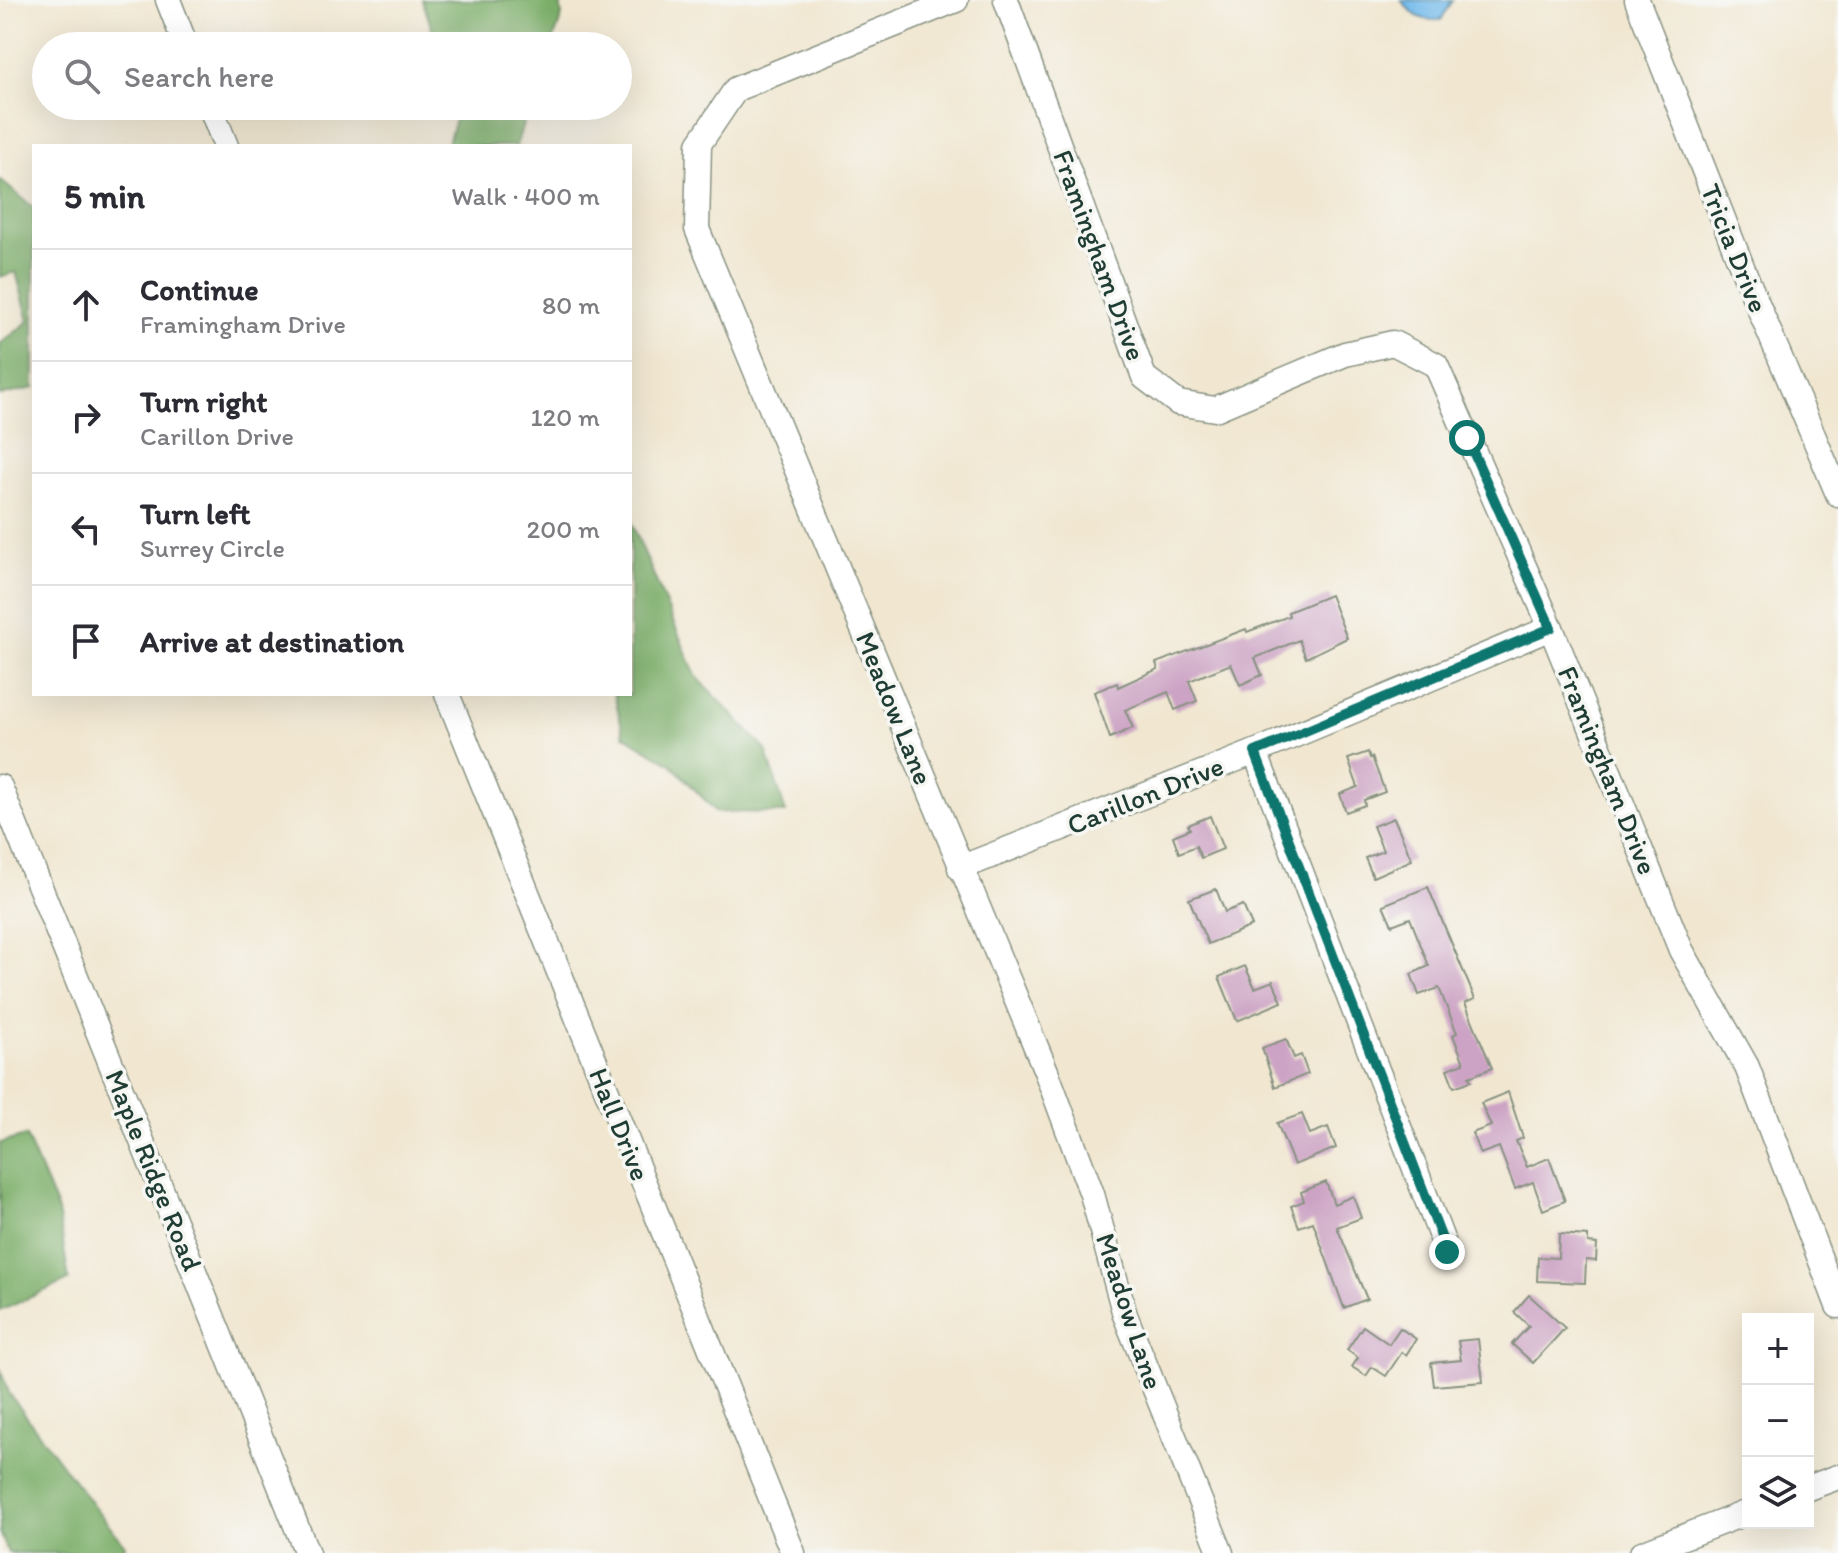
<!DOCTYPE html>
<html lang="en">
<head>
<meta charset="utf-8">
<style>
  :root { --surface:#fff; --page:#f7f7f7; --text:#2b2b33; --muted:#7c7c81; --line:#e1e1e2 }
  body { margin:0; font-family:Itim,sans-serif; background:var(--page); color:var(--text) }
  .controls { position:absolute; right:24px; bottom:24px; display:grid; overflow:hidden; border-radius:0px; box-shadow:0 8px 32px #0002 }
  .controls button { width:72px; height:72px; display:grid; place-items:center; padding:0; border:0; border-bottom:2px solid var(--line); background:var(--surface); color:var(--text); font:40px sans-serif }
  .stop { position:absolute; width:24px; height:24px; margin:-18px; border:6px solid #0f766e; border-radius:50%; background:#fff }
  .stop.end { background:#0f766e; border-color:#fff; box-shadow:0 2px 8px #0008 }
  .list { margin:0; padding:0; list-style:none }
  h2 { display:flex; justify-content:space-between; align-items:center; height:104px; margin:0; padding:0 32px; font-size:34px }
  h2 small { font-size:26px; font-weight:400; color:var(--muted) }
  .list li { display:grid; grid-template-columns:52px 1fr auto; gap:24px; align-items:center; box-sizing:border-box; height:112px; padding:0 32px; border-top:2px solid var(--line) }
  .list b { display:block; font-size:30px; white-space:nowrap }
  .list p { margin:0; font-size:26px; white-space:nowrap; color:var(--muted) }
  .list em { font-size:26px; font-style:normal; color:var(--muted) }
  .icon { flex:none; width:44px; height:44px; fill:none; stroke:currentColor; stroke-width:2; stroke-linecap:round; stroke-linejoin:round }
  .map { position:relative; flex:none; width:1838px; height:1553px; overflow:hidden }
  .search { position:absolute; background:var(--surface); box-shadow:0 8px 32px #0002; left:32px; top:32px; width:600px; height:88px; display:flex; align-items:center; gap:20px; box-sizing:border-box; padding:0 28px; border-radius:44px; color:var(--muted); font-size:30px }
  .panel { position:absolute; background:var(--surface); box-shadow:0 8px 32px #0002; left:32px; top:144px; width:600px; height:552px; border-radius:0px }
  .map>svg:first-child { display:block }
  .forest { fill:#7aad68; stroke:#4c754e; stroke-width:2 }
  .water { fill:#75bbec; stroke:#4a7c90; stroke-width:2 }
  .building { fill:#cca3c4 }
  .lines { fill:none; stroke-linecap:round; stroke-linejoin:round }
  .minor-casing { stroke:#889282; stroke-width:27 }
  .minor { stroke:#fff; stroke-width:24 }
  .route { stroke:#0f766e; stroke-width:10 }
  .labels { text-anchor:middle; stroke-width:7; stroke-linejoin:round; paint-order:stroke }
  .street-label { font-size:28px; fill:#1f3d34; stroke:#f6f6f2 }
</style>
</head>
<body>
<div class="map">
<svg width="1838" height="1553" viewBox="0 0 1838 1553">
  <rect width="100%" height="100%" fill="#f6f6f2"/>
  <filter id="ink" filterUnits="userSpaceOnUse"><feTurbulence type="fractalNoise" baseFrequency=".0125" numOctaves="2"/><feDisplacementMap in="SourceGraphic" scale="16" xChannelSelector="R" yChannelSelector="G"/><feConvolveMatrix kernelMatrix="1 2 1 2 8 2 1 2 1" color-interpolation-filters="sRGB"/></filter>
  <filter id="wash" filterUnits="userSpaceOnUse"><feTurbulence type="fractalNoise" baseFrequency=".006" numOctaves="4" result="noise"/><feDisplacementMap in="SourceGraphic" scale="32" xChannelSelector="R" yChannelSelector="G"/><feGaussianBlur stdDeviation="1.8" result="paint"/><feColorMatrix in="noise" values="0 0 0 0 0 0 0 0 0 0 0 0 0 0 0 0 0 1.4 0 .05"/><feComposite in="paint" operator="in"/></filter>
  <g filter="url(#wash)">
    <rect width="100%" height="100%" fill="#f1e7d1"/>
    <g class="forest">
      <path d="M422,0H560L562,16L551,46H438Z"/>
      <path d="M452,106H529L516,146H447L455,119Z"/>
      <path d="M0,180L34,208V388L0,396V344L29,321L16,272L0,277Z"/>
      <path d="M630,519L696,676L766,750L786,813L716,812L671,764L624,735L614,694H630Z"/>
      <path d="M26,1136L58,1211L69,1280L0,1311V1143Z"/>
      <path d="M0,1368L9,1393L74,1481L125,1545L123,1553H8L0,1532Z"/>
    </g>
    <path class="water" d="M1401,0H1453L1441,20C1420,21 1414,16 1401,0Z"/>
    <g id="blocks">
      <g class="building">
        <path d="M1330,595L1347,638L1306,658L1299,640L1255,658L1262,675L1240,685L1231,664L1189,681L1197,701L1175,710L1168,692L1125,710L1133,728L1110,738L1094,692L1117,683L1118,687L1158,669L1156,663L1246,629L1247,632L1289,616L1288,612Z"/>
        <path d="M1368,752L1370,758L1372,757L1385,792L1364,800L1365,805L1346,812L1340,794L1358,787L1348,759Z"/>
        <path d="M1210,816L1223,849L1201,858L1196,846L1179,853L1173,836L1190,829L1188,825Z"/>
        <path d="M1394,818L1412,860L1373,877L1365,858L1383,851L1373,826Z"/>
        <path d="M1428,887L1475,999L1465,1003L1492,1068L1469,1077L1471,1081L1454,1087L1447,1069L1464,1063L1453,1035L1457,1033L1439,988L1419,995L1411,974L1429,966L1410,918L1392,925L1383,905Z"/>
        <path d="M1216,889L1225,912L1243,905L1252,926L1208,944L1189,899Z"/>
        <path d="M1245,966L1255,988L1273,981L1282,1002L1237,1021L1219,977Z"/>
        <path d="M1286,1039L1294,1058L1301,1055L1308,1074L1275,1087L1262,1048Z"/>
        <path d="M1508,1092L1523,1138L1516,1141L1527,1167L1549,1158L1565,1201L1543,1210L1533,1182L1515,1189L1499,1147L1480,1154L1472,1133L1491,1126L1481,1103Z"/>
        <path d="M1302,1114L1310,1134L1328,1127L1336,1148L1294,1165L1277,1123Z"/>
        <path d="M1326,1182L1334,1204L1353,1196L1361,1218L1337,1227L1367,1299L1344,1308L1313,1222L1299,1227L1291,1206L1304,1201L1301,1192Z"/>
        <path d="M1559,1234L1588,1236V1243L1597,1244L1596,1261L1586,1260L1585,1283L1537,1281L1538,1257L1558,1258Z"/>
        <path d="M1529,1295L1565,1328L1533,1363L1512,1344L1529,1326L1514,1312Z"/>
        <path d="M1363,1326L1389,1344L1400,1328L1416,1339L1406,1355L1402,1352L1386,1376L1372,1367L1366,1376L1352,1367L1358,1358L1347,1350Z"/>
        <path d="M1478,1339L1483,1382L1434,1386L1431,1363L1461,1360L1458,1341Z"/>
      </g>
    </g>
  </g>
  <g filter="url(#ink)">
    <use href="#blocks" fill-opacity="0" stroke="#889282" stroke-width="2"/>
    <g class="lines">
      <defs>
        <g id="minor">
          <path d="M168,0L186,46"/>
          <path d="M956,0L736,89L699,144L697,229L1046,1071L1092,1194L1125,1315L1221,1553"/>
          <path d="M1006,0L1144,377L1178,403L1215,409L1345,354L1393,343L1436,365L1551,628L1681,950L1747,1067L1838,1306"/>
          <path d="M1637,0L1748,282L1838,494"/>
          <path d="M210,106L226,146"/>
          <path d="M447,694L793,1553"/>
          <path d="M1255,752L1447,1252"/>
          <path d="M0,787L307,1553"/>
          <path d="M960,868L1255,752L1551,628"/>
          <path d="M1808,1488L1838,1477"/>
          <path d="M1642,1553L1748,1512"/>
        </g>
      </defs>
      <use href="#minor" class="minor-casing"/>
      <use href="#minor" class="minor"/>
    </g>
  </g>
  <g class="lines" filter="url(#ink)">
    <path class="route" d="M1447,1252L1255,752L1551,628L1467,438"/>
  </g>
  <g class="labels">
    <g class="street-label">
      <text transform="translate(1735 248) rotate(68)" y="10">Tricia Drive</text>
      <text transform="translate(1100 255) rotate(70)" y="10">Framingham Drive</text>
      <text transform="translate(895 708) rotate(68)" y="10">Meadow Lane</text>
      <text transform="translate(1608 770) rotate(68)" y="10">Framingham Drive</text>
      <text transform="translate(1145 795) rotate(-22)" y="10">Carillon Drive</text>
      <text transform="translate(620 1124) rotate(68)" y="10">Hall Drive</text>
      <text transform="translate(154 1170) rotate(68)" y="10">Maple Ridge Road</text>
      <text transform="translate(1130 1311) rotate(72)" y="10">Meadow Lane</text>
    </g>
  </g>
</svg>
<div class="controls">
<button>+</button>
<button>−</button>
<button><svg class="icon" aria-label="layers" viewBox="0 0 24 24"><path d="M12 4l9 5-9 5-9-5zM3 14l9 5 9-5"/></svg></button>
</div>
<div class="stop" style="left:1467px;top:438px"></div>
<div class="stop end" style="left:1447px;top:1252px"></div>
<div class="search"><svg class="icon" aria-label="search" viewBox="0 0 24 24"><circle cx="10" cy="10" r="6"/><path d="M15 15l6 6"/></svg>Search here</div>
<section class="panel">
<h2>5 min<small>Walk · 400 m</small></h2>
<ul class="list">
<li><svg class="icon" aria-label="ahead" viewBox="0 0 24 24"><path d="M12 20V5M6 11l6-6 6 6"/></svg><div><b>Continue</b><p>Framingham Drive</p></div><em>80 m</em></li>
<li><svg class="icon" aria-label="right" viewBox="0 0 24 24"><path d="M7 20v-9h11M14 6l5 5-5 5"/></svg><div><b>Turn right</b><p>Carillon Drive</p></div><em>120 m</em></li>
<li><svg class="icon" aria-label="left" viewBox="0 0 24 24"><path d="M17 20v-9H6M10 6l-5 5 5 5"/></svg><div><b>Turn left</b><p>Surrey Circle</p></div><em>200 m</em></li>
<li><svg class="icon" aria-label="arrive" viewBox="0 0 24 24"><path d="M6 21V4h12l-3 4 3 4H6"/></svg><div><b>Arrive at destination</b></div></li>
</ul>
</section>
</div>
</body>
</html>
